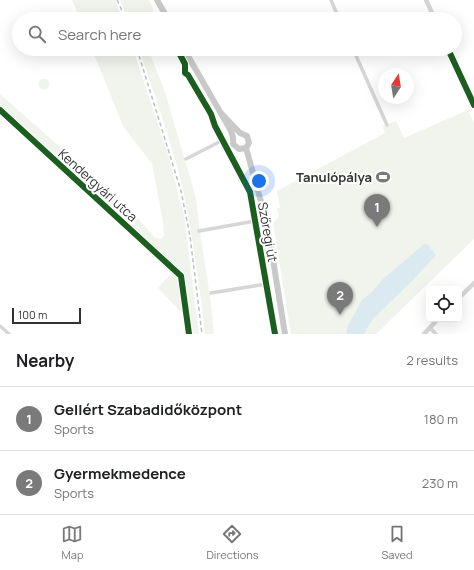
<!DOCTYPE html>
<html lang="en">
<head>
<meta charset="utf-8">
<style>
  :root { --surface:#fff; --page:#f2f2f2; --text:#202124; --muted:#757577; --line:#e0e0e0; --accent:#7a7a7a }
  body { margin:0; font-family:Manrope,sans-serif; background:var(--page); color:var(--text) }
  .controls { position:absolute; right:12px; bottom:12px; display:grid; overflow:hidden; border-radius:6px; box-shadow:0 4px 16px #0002 }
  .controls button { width:36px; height:36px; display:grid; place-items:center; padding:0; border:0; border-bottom:1px solid var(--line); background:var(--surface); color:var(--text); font:20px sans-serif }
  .compass { position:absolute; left:378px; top:68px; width:36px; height:36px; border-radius:50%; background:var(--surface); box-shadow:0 4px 16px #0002; rotate:12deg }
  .scale { position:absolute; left:12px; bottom:10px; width:69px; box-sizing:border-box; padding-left:4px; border:2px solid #323232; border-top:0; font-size:11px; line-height:14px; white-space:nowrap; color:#323232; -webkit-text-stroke:3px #fff; paint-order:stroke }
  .you { position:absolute; left:259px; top:181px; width:14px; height:14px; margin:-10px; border:3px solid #fff; border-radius:50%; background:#1a73e8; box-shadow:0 0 0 6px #1a73e833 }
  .badge { display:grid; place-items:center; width:26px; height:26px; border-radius:50%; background:var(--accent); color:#fff; font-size:13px; font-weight:700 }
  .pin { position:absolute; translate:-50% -33px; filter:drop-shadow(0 1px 2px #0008) }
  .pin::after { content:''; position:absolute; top:21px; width:14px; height:12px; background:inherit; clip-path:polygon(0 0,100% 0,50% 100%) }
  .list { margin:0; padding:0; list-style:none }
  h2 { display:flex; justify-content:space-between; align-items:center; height:52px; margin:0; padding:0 16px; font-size:17px }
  h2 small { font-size:13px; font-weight:400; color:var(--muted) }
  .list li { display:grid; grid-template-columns:26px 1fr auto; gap:12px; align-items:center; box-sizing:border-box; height:64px; padding:0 16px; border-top:1px solid var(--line) }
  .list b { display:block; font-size:15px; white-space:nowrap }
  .list p { margin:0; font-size:13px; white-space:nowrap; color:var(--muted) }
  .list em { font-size:13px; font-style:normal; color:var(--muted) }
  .icon { flex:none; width:22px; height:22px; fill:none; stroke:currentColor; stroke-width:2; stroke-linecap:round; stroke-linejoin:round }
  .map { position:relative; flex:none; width:474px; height:334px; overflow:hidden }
  .search { position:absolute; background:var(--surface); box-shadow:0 4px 16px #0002; left:12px; right:12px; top:12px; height:44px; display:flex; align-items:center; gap:10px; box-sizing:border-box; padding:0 14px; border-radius:22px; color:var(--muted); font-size:15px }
  .sheet { height:180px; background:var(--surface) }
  nav { display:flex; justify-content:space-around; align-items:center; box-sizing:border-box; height:56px; border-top:1px solid var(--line); background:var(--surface); font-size:11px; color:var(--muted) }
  nav a { display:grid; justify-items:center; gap:2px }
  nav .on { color:var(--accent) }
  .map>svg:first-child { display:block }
  .green { fill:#f1f4ed }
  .water { fill:#dbeaf0 }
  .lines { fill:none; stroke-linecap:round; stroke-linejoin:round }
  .minor { stroke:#d6d6d6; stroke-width:3.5 }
  .tertiary { stroke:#d6d6d6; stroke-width:4.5 }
  .primary { stroke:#c9c9c9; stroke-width:6 }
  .rail { stroke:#bebebe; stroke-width:1.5; stroke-dasharray:4 3; stroke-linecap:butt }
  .cycleway-casing { stroke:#fff; stroke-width:8 }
  .cycleway { stroke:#1b5e20; stroke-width:6 }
  .labels { text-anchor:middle; stroke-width:4; stroke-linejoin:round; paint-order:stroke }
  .poi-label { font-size:13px; font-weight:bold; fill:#323232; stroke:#fff; text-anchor:end }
  .street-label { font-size:13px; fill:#323232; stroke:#fff }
</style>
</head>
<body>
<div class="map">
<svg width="474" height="334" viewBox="0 0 474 334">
  <rect width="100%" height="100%" fill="#fff"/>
  <g class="green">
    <path d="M72,0H115L122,19H80Z"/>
    <path d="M120,0H149L153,8L154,19H128Z"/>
    <path d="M92,49H133L167,151L184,215L199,334H185L182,313L158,288L174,271L0,113V94L129,208L155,238L161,239L163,237L164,234L163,221L152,164L123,126Z"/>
    <path d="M139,49H148L165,92L196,198L200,233L210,296L214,334H205C199,284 193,235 182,186C171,140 154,94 139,49Z"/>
    <circle cx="44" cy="84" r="5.5"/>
    <path d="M468,110L474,123V239L376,334H291L273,223L279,216L277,208H280L277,191L385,133L382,126L396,121L404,138Z"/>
  </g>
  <path class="water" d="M424,244H427L436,255L413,280L372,320L364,334H346L348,325L362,300L372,292L383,279Z"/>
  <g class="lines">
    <g class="minor">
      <path d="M331,0L339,19"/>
      <path d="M353,49L387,125"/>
      <path d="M0,110L181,276L189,334"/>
      <path d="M186,159L223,140L250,192L275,334"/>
      <path d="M199,231L255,221"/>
      <path d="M211,293L266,284"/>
      <path d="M0,326L9,334"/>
      <path d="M430,328L436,334"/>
    </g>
    <g class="tertiary">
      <path d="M426,0L435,19"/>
      <path d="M448,49L474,105"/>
      <path d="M459,298L474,283"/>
      <path d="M424,334L438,319"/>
    </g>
    <g class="primary">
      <path d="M157,0L168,19"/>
      <path d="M184,49L231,131L233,137V144L239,149L246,148L249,143L247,136L240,133L221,113"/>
      <path d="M246,148L267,223L285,334"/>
    </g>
    <g class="rail">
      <path d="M117,0L126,19"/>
      <path d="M137,49L181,191L190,236L202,334"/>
    </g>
    <defs>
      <g id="cycleway">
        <path d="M177,49L185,64V73L188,75L211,114L215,126L250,192L275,334"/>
        <path d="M448,49L474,105"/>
        <path d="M0,110L181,276L189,334"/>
      </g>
    </defs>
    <use href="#cycleway" class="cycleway-casing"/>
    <use href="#cycleway" class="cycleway"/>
  </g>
  <defs>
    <symbol id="stadium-bare" viewBox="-9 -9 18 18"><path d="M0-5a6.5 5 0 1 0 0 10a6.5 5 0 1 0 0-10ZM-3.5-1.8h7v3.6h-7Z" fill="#7a7a7a" stroke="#fff" stroke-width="2.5" paint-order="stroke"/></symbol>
  </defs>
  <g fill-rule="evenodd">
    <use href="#stadium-bare" x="373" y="167" width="20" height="20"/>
  </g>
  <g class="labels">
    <g class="poi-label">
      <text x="372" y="182">Tanulópálya</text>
    </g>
    <g class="street-label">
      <text transform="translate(98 185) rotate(42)" y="5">Kendergyári utca</text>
      <text transform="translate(268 232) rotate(80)" y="5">Szőregi út</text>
    </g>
  </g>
</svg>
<div class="controls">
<button><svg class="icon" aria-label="locate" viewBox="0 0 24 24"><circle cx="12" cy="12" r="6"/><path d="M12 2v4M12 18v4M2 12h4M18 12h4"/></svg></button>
</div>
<svg class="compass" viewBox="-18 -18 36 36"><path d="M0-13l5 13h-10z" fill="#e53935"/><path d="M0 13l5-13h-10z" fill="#757577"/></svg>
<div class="scale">100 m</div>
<div class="you"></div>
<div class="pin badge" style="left:377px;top:227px">1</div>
<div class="pin badge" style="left:340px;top:315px">2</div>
<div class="search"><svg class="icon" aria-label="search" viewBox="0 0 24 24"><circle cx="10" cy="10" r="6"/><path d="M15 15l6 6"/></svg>Search here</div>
</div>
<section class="sheet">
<h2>Nearby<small>2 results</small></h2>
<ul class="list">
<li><span class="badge">1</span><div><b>Gellért Szabadidőközpont</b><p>Sports</p></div><em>180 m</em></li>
<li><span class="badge">2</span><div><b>Gyermekmedence</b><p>Sports</p></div><em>230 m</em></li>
</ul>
</section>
<nav>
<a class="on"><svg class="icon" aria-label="map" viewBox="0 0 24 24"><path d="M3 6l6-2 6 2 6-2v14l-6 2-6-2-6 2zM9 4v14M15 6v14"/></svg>Map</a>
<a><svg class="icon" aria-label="directions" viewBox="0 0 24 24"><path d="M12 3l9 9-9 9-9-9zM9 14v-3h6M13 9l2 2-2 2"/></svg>Directions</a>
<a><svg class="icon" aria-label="saved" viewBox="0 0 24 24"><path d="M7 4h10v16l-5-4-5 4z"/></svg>Saved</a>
</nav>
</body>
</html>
